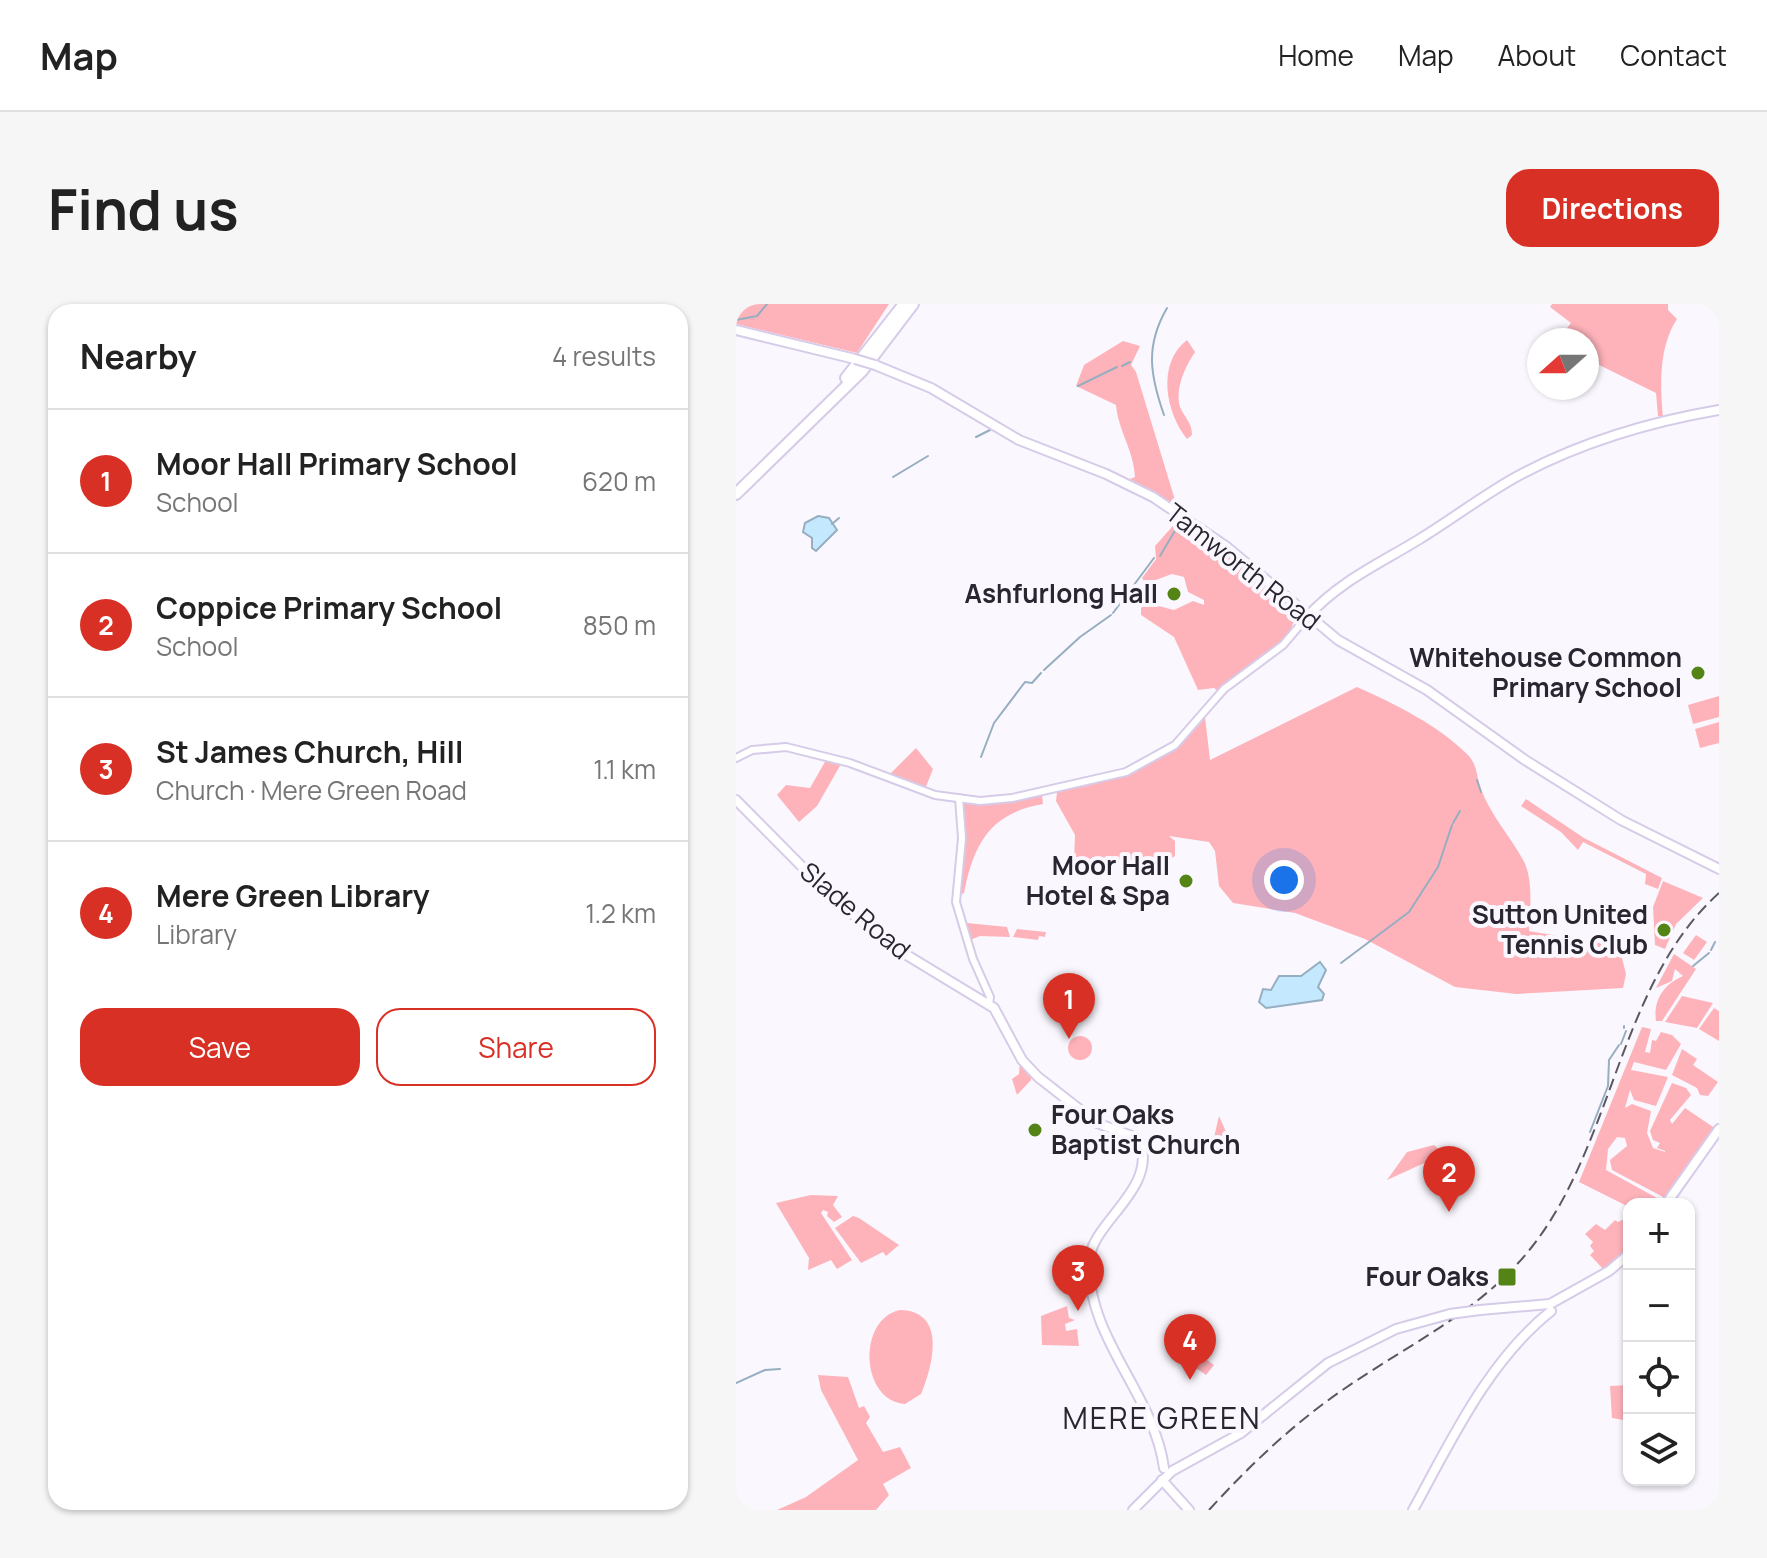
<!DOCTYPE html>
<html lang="en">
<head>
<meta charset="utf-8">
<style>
  :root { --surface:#fff; --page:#f6f6f6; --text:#222; --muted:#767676; --line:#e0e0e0; --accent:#d93025 }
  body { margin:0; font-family:Manrope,sans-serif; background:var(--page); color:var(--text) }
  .controls { position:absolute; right:24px; bottom:24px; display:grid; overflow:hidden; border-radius:16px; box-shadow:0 2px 6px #0004 }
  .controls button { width:72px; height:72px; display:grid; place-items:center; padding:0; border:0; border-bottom:2px solid var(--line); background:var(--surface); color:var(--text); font:40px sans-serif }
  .compass { position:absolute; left:791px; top:24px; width:72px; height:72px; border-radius:50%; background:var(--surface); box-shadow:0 2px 6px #0004; rotate:249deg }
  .you { position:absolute; left:548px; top:576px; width:28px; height:28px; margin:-20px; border:6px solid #fff; border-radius:50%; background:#1a73e8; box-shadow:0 0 0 12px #1a73e833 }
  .badge { display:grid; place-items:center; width:52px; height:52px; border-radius:50%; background:var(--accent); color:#fff; font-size:26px; font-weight:700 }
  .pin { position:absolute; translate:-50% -66px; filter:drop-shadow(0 2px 4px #0008) }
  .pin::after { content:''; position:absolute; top:42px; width:28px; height:24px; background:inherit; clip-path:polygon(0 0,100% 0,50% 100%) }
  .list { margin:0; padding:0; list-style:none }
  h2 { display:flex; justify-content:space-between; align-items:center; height:104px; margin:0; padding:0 32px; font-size:34px }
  h2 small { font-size:26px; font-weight:400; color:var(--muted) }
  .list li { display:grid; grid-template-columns:52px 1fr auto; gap:24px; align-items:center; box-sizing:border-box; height:144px; padding:0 32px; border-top:2px solid var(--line) }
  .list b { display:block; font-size:30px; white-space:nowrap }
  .list p { margin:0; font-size:26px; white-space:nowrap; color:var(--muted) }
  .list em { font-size:26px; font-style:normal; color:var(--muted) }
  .actions { display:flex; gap:16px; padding:24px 32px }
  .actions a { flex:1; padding:18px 0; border:2px solid var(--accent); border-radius:24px; text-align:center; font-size:28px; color:var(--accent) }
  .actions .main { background:var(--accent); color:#fff }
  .icon { flex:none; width:44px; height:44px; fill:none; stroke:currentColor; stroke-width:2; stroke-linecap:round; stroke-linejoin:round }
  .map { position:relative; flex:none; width:983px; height:1206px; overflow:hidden; border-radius:24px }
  header { display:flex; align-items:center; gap:48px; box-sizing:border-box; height:112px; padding:0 40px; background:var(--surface); border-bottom:2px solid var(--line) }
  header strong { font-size:38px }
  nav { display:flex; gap:44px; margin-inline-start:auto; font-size:28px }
  .intro { display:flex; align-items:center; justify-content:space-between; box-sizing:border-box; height:192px; padding:0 48px }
  h1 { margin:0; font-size:56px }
  .button { padding:20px 36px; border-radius:24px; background:var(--accent); color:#fff; font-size:28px; font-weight:700 }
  main { display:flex; gap:48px; padding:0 48px }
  aside { flex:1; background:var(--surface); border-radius:24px; box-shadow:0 2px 6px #0004 }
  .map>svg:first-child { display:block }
  .green { fill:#feb3bb }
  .water { fill:#c4e8fe; stroke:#96aec0; stroke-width:2 }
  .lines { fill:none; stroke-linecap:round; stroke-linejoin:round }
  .stream { stroke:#96aec0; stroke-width:2 }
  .minor-casing { stroke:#d6cbe8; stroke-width:10 }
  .major-casing { stroke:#d6cbe8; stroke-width:12 }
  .highway-casing { stroke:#d6cbe8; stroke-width:14 }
  .minor { stroke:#fff; stroke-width:6 }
  .major { stroke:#fff; stroke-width:8 }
  .highway { stroke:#fff; stroke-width:10 }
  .rail { stroke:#5c5862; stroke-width:2; stroke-dasharray:12 6; stroke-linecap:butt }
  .major-bridge-casing { stroke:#d6cbe8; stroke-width:12; stroke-linecap:butt }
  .major-bridge { stroke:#fff; stroke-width:8 }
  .poi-dot { fill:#548416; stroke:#faf8fe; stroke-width:3 }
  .labels { text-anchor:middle; stroke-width:8; stroke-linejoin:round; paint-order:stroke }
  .street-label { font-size:26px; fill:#2a2631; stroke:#faf8fe }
  .poi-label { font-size:26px; font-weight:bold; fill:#2a2631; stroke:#faf8fe; text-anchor:end }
  .quarter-label { font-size:30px; letter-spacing:2px; fill:#2a2631; stroke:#faf8fe }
</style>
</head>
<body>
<header>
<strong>Map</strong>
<nav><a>Home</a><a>Map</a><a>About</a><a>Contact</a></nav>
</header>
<div class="intro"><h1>Find us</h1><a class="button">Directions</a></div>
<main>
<aside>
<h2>Nearby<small>4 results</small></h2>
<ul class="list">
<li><span class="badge">1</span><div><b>Moor Hall Primary School</b><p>School</p></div><em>620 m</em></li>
<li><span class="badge">2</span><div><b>Coppice Primary School</b><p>School</p></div><em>850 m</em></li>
<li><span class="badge">3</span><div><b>St James Church, Hill</b><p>Church · Mere Green Road</p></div><em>1.1 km</em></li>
<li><span class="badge">4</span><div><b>Mere Green Library</b><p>Library</p></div><em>1.2 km</em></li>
</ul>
<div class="actions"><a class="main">Save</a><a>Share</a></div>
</aside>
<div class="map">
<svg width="983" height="1206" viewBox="0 0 983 1206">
  <rect width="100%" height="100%" fill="#faf8fe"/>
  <g class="green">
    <path d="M12,0H153L121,49L0,20V14Z"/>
    <path d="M816,0H932V6L941,15C923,43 924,78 927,113L922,112L920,89L851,55V36H822L835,19L814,3Z"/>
    <path d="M451,36L459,48C449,63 439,84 444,103C448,113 456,118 456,131L451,135C430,109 420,60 451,36Z"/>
    <path d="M387,37L404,42L395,61L400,68L439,196L436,199L394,175L399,173C398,147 382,126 380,101L340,82L348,61Z"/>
    <path d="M443,215L483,243L561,310L552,332L482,387L478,384L462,386L438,333L405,311V304L411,299L438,306L457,297L468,301V296L452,288L448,273L436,270L417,277L419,295L406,274L420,255L419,242Z"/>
    <path d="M621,383C659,400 702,421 732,451C742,462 740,472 745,485C754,510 773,531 786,554C798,573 794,605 793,627L863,639L884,646L890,670L887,684L780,690L719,683L629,635L559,609L497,599L483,582L479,547L473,538L433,532L439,537V552L421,563L406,554L393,559L338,555L339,531L320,497L321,488C377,477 434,463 469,413L474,456Z"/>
    <path d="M983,392V413L957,420L952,401Z"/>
    <path d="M983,418V439L964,444L959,425Z"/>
    <path d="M180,444L197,465L189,485L153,471Z"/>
    <path d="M90,456L105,460L81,502L63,518L41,491L50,481L74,484Z"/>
    <path d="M306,490L307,500C255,509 238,538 228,589L224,591L226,498Z"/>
    <path d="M790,495L848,534L926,574L922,585L909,580L910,570L847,538L842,546L825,528L785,502Z"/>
    <path d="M927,577L967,594L940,620L929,645L919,641L917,603Z"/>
    <path d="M231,619L271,623L274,633L244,632L234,636Z"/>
    <path d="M281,625L310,628L309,633L303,632L302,636L277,633Z"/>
    <path d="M960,631L971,638L958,656L947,649Z"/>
    <path d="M938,650L960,665L926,717H920C917,696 928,680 947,672L939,665L936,677L920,684Z"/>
    <path d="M946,692L977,699L961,724L929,718Z"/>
    <path d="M978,704L983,707V737L963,725Z"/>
    <path d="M906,723L915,725L909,748L914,749L916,736L920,737L925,728L936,731L945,740L930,766L898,758L895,766L932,773L920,802L898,796L894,786L889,804L896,800L915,807L911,829L917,844L929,848V847L921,844L924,839L917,836L914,827L936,779L950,784L955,791L934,816L936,820L949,804L980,825L929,894L876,866L874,856L891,842L889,834L881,833L872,845L870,866L921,894L924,900L893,903L843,878Z"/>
    <circle cx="344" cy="744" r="12"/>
    <path d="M946,745L961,755L957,761L982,778L972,792L964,791L961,784L936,771Z"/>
    <path d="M284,758L295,770V776L281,791L276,775L283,770Z"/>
    <path d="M483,812L495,839L494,843L476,842Z"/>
    <path d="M698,841L708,850L651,876L671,848Z"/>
    <path d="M75,891L102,892L97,901L106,913L98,918L91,912L92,908L87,906L85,909L116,956L101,965L95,956L72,966L73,954L40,899Z"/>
    <path d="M117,912L123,914L163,941L150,952L147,948L125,959L99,924Z"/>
    <path d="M893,913V946L868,966L854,951L858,947L854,942L857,938L849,930L860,920L869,926L879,916L882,918Z"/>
    <path d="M331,1002L333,1014L339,1016L329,1020L330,1027L341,1025L343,1042L306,1041L305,1012Z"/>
    <path d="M164,1006C211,1007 197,1061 185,1090L169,1100C124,1097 121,1015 164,1006Z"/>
    <path d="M459,1035L471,1045L466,1052L478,1061L470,1071L457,1062L464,1055L451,1044Z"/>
    <path d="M82,1071L112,1073L123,1104L128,1102L134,1113L130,1119L147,1148L164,1143L175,1164L147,1180L153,1191L140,1206H41L70,1193L122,1156L85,1086Z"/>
    <path d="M893,1081V1117L876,1114L874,1082Z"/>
  </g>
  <g class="water">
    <path d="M82,212L93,214L101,226L80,247L76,244V234L67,228L69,219Z"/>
    <path d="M584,658L590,666L582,683L588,690L586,696L530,704L523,698L527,685L535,686L543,672H565Z"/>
  </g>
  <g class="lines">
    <g class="stream">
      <path d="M0,16L21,12L31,0"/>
      <path d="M386,62L394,58"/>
      <path d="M342,82L381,63"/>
      <path d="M428,111C414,71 409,42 431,4"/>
      <path d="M240,133L254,126"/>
      <path d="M157,173L192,152"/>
      <path d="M96,220L103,214"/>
      <path d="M424,252L443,220"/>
      <path d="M377,309L418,254"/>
      <path d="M308,366L344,333L375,311"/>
      <path d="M245,453L258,419L289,378L296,379L305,369"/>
      <path d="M741,476L745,488"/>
      <path d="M717,519L724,507"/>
      <path d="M975,646L979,638"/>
      <path d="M605,659L673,608L702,563L716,521"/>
      <path d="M957,662L973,649"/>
      <path d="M888,722V724"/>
      <path d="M885,740L890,727"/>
      <path d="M854,828L872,782L873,756L883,741"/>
      <path d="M0,1079L29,1066L44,1065"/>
    </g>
    <defs>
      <g id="minor">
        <path d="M0,454L16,446L50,443L114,459L199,491L244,497L276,494L390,468L439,441L488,385L547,341L571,313"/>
        <path d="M223,494L226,534L220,598L237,655L254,693L253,700"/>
      </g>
      <g id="major">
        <path d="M0,26L119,55"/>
        <path d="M139,61L195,84L283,136L370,170L417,193L491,243L602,336L691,386L789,456L885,516L983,565"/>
        <path d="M571,313C604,277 641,261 682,236C715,216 746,192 780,173C843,139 913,118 983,106"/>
        <path d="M0,496L102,599L169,650L258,704L286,756L302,773L361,819L396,832L405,840C419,888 353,920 353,959C352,1036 418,1090 428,1164"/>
        <path d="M930,900L983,825"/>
        <path d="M744,1006L814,1000L873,967L893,950"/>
        <path d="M426,1176L453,1206"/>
        <path d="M397,1206L436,1167L505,1129L592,1059L660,1025L714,1010"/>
        <path d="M677,1206C715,1137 752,1057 815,1007"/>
      </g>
      <g id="highway">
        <path d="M110,74L168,0"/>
        <path d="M0,190L126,67L177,0"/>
      </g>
    </defs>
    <use href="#minor" class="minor-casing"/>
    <use href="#major" class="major-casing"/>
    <use href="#highway" class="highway-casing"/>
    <use href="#minor" class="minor"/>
    <use href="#major" class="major"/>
    <use href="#highway" class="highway"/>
    <path class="rail" d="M473,1206C514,1161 557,1120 608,1085C673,1040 744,1008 795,944C878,840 883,679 983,589"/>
    <defs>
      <g id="major-bridge">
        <path d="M119,55L139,61"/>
        <path d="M714,1010L744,1006"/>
      </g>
    </defs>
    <use href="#major-bridge" class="major-bridge-casing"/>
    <use href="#major-bridge" class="major-bridge"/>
  </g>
  <g class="poi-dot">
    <circle cx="438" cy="290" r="8"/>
    <circle cx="962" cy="369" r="8"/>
    <circle cx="450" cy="577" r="8"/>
    <circle cx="928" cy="626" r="8"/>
    <circle cx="299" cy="826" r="8"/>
    <rect x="761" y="963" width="20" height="20" rx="4"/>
  </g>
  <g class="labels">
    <g class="street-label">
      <text transform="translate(507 263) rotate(38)" y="9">Tamworth Road</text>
      <text transform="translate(119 607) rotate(40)" y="9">Slade Road</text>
    </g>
    <g class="poi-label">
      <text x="422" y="299">Ashfurlong Hall</text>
      <text x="946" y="363">Whitehouse Common<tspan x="946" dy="30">Primary School</tspan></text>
      <text x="434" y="571">Moor Hall<tspan x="434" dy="30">Hotel &amp; Spa</tspan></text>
      <text x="912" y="620">Sutton United<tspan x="912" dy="30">Tennis Club</tspan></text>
      <text x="315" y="820" text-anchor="start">Four Oaks<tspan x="315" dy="30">Baptist Church</tspan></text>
      <text x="753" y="982">Four Oaks</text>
    </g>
    <g class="quarter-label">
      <text x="426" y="1125">MERE GREEN</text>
    </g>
  </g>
</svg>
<div class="controls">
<button>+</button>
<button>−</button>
<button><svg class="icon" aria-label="locate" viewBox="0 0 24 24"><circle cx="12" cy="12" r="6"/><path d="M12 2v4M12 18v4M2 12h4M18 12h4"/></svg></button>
<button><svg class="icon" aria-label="layers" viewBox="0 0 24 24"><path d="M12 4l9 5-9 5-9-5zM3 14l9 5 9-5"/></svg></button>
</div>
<svg class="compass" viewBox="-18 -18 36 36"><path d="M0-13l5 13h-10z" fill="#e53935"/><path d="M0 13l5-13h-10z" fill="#767676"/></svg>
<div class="you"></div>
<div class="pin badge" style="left:333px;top:735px">1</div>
<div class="pin badge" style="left:713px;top:908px">2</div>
<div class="pin badge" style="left:342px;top:1007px">3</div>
<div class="pin badge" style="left:454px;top:1076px">4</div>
</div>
</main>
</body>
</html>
